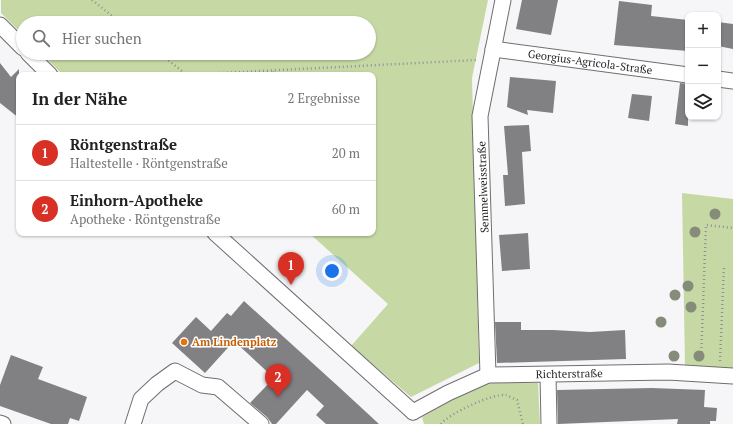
<!DOCTYPE html>
<html lang="de">
<head>
<meta charset="utf-8">
<style>
  :root { --surface:#fff; --page:#f6f6f6; --text:#222; --muted:#767676; --line:#e0e0e0; --accent:#d93025 }
  body { margin:0; font-family:"PT Serif",serif; background:var(--page); color:var(--text) }
  .controls { position:absolute; right:12px; top:12px; display:grid; overflow:hidden; border-radius:8px; box-shadow:0 1px 3px #0004 }
  .controls button { width:36px; height:36px; display:grid; place-items:center; padding:0; border:0; border-bottom:1px solid var(--line); background:var(--surface); color:var(--text); font:20px sans-serif }
  .you { position:absolute; left:332px; top:271px; width:14px; height:14px; margin:-10px; border:3px solid #fff; border-radius:50%; background:#1a73e8; box-shadow:0 0 0 6px #1a73e833 }
  .badge { display:grid; place-items:center; width:26px; height:26px; border-radius:50%; background:var(--accent); color:#fff; font-size:13px; font-weight:700 }
  .pin { position:absolute; translate:-50% -33px; filter:drop-shadow(0 1px 2px #0008) }
  .pin::after { content:''; position:absolute; top:21px; width:14px; height:12px; background:inherit; clip-path:polygon(0 0,100% 0,50% 100%) }
  .list { margin:0; padding:0; list-style:none }
  h2 { display:flex; justify-content:space-between; align-items:center; height:52px; margin:0; padding:0 16px; font-size:17px }
  h2 small { font-size:13px; font-weight:400; color:var(--muted) }
  .list li { display:grid; grid-template-columns:26px 1fr auto; gap:12px; align-items:center; box-sizing:border-box; height:56px; padding:0 16px; border-top:1px solid var(--line) }
  .list b { display:block; font-size:15px; white-space:nowrap }
  .list p { margin:0; font-size:13px; white-space:nowrap; color:var(--muted) }
  .list em { font-size:13px; font-style:normal; color:var(--muted) }
  .icon { flex:none; width:22px; height:22px; fill:none; stroke:currentColor; stroke-width:2; stroke-linecap:round; stroke-linejoin:round }
  .map { position:relative; flex:none; width:733px; height:424px; overflow:hidden }
  .search { position:absolute; background:var(--surface); box-shadow:0 1px 3px #0004; left:16px; top:16px; width:360px; height:44px; display:flex; align-items:center; gap:10px; box-sizing:border-box; padding:0 14px; border-radius:22px; color:var(--muted); font-size:15px }
  .panel { position:absolute; background:var(--surface); box-shadow:0 1px 3px #0004; left:16px; top:72px; width:360px; height:164px; border-radius:8px }
  .map>svg:first-child { display:block }
  .green { fill:#c6d9a4 }
  .building { fill:#818183 }
  .lines { fill:none; stroke-linecap:round; stroke-linejoin:round }
  .minor-casing { stroke:#6f6f71; stroke-width:17 }
  .path { stroke:#919192; stroke-width:2.5; stroke-dasharray:1 3; stroke-linecap:butt }
  .minor { stroke:#fff; stroke-width:15 }
  .tree { fill:#868c7a }
  .food-dot { fill:#e8710a; stroke:#fff; stroke-width:1.5 }
  .labels { text-anchor:middle; stroke-width:3; stroke-linejoin:round; paint-order:stroke }
  .street-label { font-size:11px; fill:#282828; stroke:#fff }
  .food-label { font-size:11px; font-weight:bold; fill:#c56008; stroke:#fff; text-anchor:start }
</style>
</head>
<body>
<div class="map">
<svg width="733" height="424" viewBox="0 0 733 424">
  <rect width="100%" height="100%" fill="#f6f6f8"/>
  <g class="green">
    <path d="M1,0H488L472,78L479,363L411,397L351,346L388,304L309,233H373V75H63L41,53H369V23H23V35L1,13Z"/>
    <path d="M682,193L733,199V372L685,366Z"/>
    <path d="M482,383H538L540,424H424L422,417Z"/>
  </g>
  <g class="building">
    <path d="M522,0H558L551,35L516,29Z"/>
    <path d="M619,1L652,5L651,16L688,20V51L614,45Z"/>
    <path d="M718,22L733,24V49L718,46Z"/>
    <path d="M0,63L11,77L19,69V118L0,103Z"/>
    <path d="M510,77L556,81L553,113L527,110L528,115L507,107Z"/>
    <path d="M680,83L688,84V126L675,124Z"/>
    <path d="M632,94L652,96L649,121L628,118Z"/>
    <path d="M529,125L531,151L522,152L525,204L505,206L503,175H508L504,126Z"/>
    <path d="M528,233L530,269L502,271L499,235Z"/>
    <path d="M244,301L340,388L379,424H326L316,415L324,406L307,390L276,424H272L267,417L250,403L274,378L234,341L205,373L172,343L196,317L211,331L227,313L231,316Z"/>
    <path d="M495,322H521V330H553L590,332L625,330L626,359L497,363Z"/>
    <path d="M11,355L43,367L38,379L87,397L79,421L70,418L68,424H51L0,406V385Z"/>
    <path d="M652,388L705,390L704,407L717,408L716,421H710V424H677L678,419L558,424L557,390Z"/>
  </g>
  <g class="lines">
    <defs>
      <g id="minor">
        <path d="M0,25L23,48"/>
        <path id="s1" d="M493,49L688,75"/>
        <path d="M28,53L50,75"/>
        <path d="M718,79L733,81"/>
        <path d="M215,233L413,412"/>
        <path d="M488,375L480,116L503,0"/>
        <path d="M548,375L549,424"/>
        <path id="s2" d="M413,412L448,393L488,375L668,372L733,376"/>
        <path d="M0,423L3,424"/>
        <path d="M133,424L141,399L157,384L175,371L202,385L218,387L261,424"/>
      </g>
    </defs>
    <use href="#minor" class="minor-casing"/>
    <g class="path">
      <path d="M92,0L121,23"/>
      <path d="M159,53L187,75"/>
      <path d="M183,75L476,60"/>
      <path d="M270,75L275,71"/>
      <path d="M701,360L706,225L733,228"/>
      <path d="M720,361L724,266"/>
      <path d="M441,424C448,414 493,393 506,395C509,396 514,399 517,400L523,424"/>
    </g>
    <use href="#minor" class="minor"/>
  </g>
  <g class="tree">
    <circle cx="715" cy="214" r="5.5"/>
    <circle cx="695" cy="232" r="5.5"/>
    <circle cx="688" cy="286" r="5.5"/>
    <circle cx="675" cy="295" r="5.5"/>
    <circle cx="691" cy="307" r="5.5"/>
    <circle cx="661" cy="322" r="5.5"/>
    <circle cx="674" cy="356" r="5.5"/>
    <circle cx="699" cy="356" r="5.5"/>
  </g>
  <circle class="food-dot" cx="184" cy="342" r="4"/>
  <g class="labels">
    <g class="street-label">
      <text dy="4" stroke="none"><textPath href="#s1" startOffset="98">Georgius-Agricola-Straße</textPath></text>
      <text transform="translate(483 187) rotate(-92)" y="4">Semmelweisstraße</text>
      <text dy="4" stroke="none"><textPath href="#s2" startOffset="165">Richterstraße</textPath></text>
    </g>
    <g class="food-label">
      <text x="192" y="346">Am Lindenplatz</text>
    </g>
  </g>
</svg>
<div class="controls">
<button>+</button>
<button>−</button>
<button><svg class="icon" aria-label="layers" viewBox="0 0 24 24"><path d="M12 4l9 5-9 5-9-5zM3 14l9 5 9-5"/></svg></button>
</div>
<div class="you"></div>
<div class="pin badge" style="left:291px;top:285px">1</div>
<div class="pin badge" style="left:278px;top:397px">2</div>
<div class="search"><svg class="icon" aria-label="search" viewBox="0 0 24 24"><circle cx="10" cy="10" r="6"/><path d="M15 15l6 6"/></svg>Hier suchen</div>
<section class="panel">
<h2>In der Nähe<small>2 Ergebnisse</small></h2>
<ul class="list">
<li><span class="badge">1</span><div><b>Röntgenstraße</b><p>Haltestelle · Röntgenstraße</p></div><em>20 m</em></li>
<li><span class="badge">2</span><div><b>Einhorn-Apotheke</b><p>Apotheke · Röntgenstraße</p></div><em>60 m</em></li>
</ul>
</section>
</div>
</body>
</html>
